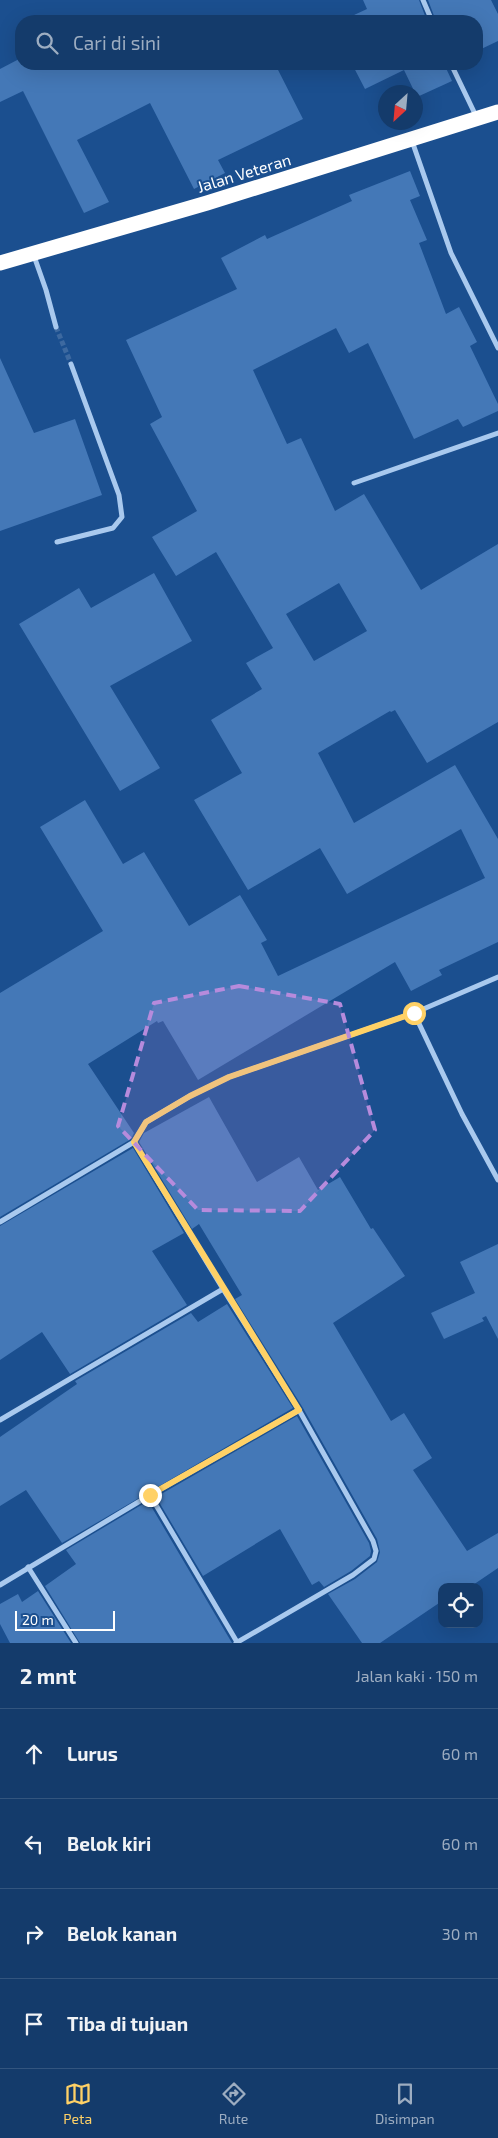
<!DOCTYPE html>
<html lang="id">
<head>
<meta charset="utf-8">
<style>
  :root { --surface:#143b6b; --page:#214673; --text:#f1f3f6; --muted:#9dadc1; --line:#33557e; --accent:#ffd166 }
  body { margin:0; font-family:"Exo 2",sans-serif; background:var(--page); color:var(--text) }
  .controls { position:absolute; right:15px; bottom:15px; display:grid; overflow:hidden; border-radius:10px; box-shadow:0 5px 20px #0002 }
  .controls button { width:45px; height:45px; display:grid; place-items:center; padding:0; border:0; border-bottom:1px solid var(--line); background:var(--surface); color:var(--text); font:25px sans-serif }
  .compass { position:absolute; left:378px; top:85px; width:45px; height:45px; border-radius:50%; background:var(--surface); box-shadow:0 5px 20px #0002; rotate:206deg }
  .scale { position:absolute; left:15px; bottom:12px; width:100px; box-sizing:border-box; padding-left:5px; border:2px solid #fff; border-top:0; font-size:14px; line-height:18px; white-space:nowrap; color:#fff; -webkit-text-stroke:4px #1b4f8f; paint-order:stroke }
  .stop { position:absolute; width:15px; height:15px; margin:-11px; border:4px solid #ffd166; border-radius:50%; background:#fff }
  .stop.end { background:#ffd166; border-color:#fff; box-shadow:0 1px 5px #0008 }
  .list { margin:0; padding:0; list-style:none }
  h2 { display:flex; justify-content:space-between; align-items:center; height:65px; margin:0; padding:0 20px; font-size:21px }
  h2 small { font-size:16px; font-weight:400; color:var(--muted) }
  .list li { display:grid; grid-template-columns:32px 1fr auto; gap:15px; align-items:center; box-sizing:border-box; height:90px; padding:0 20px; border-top:1px solid var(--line) }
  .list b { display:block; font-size:19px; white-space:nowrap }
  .list em { font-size:16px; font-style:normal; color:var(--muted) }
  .icon { flex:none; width:28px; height:28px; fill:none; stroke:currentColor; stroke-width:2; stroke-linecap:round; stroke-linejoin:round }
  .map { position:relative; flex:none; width:498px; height:1643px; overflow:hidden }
  .search { position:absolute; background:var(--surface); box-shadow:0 5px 20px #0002; left:15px; right:15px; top:15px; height:55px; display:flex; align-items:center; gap:12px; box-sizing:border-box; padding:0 18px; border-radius:20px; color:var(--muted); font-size:19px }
  .sheet { height:425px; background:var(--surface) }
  nav { display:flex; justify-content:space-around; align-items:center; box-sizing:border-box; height:70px; border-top:1px solid var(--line); background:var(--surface); font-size:14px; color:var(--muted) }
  nav a { display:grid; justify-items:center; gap:2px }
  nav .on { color:var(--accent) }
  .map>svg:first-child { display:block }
  .building { fill:#4478b7; fill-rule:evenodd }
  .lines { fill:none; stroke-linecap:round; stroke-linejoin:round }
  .street-tunnel { stroke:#3d69a0; stroke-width:5; stroke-dasharray:5 2.5; stroke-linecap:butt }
  .street { stroke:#a9c9ee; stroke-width:5 }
  .highway { stroke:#fff; stroke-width:15 }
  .route { stroke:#ffd166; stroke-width:6 }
  .marked { fill:#b68bdc; fill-opacity:0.2; stroke:#b68bdc; stroke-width:4; stroke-dasharray:10 6; stroke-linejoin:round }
  .labels { text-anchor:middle; stroke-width:4; stroke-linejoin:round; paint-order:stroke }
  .street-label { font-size:16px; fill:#fff; stroke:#1b4f8f }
</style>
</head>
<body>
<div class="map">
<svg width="498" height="1643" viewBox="0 0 498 1643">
  <rect width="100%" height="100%" fill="#1b4f8f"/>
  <g class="building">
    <path d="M363,0H419L427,21H341L367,9Z"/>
    <path d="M428,0H491L498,14V41L477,51V21H436Z"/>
    <path d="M21,58V64H275L303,119L218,160L225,173L194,189L150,103L77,140L109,202L84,213L23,91L0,102V69Z"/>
    <path d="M352,64H447L445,66L452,81L417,97L404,70L365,89Z"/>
    <path d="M410,171L420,196L410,200L427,240L419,243L446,314L459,307L477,342L470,346L498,404V411L463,427L458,419L414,439L368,343L349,353L336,328L253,370L287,444L301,438L335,511L364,494L421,590L498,544V722L427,763L395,710L391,712L390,711L318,753L354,823L455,765L498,839V942L439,970L442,975L411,991L395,962L198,1080L163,1021L158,1023L157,1021L88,1064L134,1133L131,1139L0,1217V993L103,931L40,827L85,800L123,864L144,852L189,926L240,895L267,940L261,943L278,976L485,878L461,829L347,894L320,848L248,890L194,800L242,773L211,720L262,689L246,663L273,648L216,552L176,576L152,537L197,511L150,424L162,417L126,340L237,289L221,258L265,235L267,239L352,201L349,195ZM339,583L367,631L314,661L286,614Z"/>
    <path d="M0,358L34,433L75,419L102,495L0,531Z"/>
    <path d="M154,573L192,641L110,686L160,768L120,791L19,624L79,588L91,608Z"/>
    <path d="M209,1097L257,1182L299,1157L318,1190L340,1177L371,1229L373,1228L405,1276L333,1323L391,1421L404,1413L432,1458L413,1470L467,1551L498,1533V1568L470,1587H442V1601L380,1643H362L328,1594L355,1579L377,1562L380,1552L377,1539L303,1408L235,1299L242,1295L199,1224L192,1229L139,1142L144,1133Z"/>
    <path d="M133,1148L184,1233L152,1251L187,1305L70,1374L42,1332L0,1360V1226Z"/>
    <path d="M498,1244V1339L486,1316L482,1318L484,1321L444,1339L431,1313L475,1293L460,1262Z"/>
    <path d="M227,1304L293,1408L62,1543L26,1490L0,1506V1437L77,1384L75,1381L191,1313L198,1322Z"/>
    <path d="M297,1416L369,1543L371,1551L370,1556L351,1571L324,1587L319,1581L312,1585L280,1529L203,1576L156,1497Z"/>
    <path d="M148,1501L216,1616L232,1643H80L45,1586L76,1564L66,1550Z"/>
    <path d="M38,1591L71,1643H10L0,1624V1604L18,1594L22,1602Z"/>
  </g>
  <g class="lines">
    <path class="street-tunnel" d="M56,327L71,364"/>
    <g class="street">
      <path d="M423,0L432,21"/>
      <path d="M451,64L476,116"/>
      <path d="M412,141L451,253L498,348"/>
      <path d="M34,256L46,290L56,327"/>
      <path d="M354,483L498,433"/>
      <path d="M57,542L113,528L122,517L119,495L71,364"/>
      <path d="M414,1013L462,1114L498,1180"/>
      <path d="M134,1142L146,1122L190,1096L229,1077L414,1013L498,977"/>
      <path d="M0,1222L134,1142L223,1289L299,1410L373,1541L376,1551L374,1559L353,1575L236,1643"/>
      <path d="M0,1420L223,1289"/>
      <path d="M150,1495L237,1642"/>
      <path d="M28,1567L76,1643"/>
      <path d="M0,1585L150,1495L299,1410"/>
    </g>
    <path class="highway" d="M0,263L207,203L498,112"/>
  </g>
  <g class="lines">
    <path class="route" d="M150,1495L299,1410L134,1142L146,1122L190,1096L229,1077L414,1013"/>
  </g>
  <path class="marked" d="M239,986L340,1004L375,1130L300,1211L198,1210L118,1126L154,1003Z"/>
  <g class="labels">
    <g class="street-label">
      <text transform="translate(244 173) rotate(-17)" y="6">Jalan Veteran</text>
    </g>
  </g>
</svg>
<div class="controls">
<button><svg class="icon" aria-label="locate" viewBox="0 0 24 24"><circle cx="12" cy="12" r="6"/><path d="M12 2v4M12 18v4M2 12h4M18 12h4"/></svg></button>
</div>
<svg class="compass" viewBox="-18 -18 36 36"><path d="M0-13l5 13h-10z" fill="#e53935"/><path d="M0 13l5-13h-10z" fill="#9dadc1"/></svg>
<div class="scale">20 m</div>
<div class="stop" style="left:414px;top:1013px"></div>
<div class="stop end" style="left:150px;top:1495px"></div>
<div class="search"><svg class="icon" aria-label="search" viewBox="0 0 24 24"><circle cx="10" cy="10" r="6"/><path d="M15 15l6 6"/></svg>Cari di sini</div>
</div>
<section class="sheet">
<h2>2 mnt<small>Jalan kaki · 150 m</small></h2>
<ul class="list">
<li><svg class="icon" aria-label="ahead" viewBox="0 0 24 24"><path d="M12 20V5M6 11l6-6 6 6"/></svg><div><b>Lurus</b></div><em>60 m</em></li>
<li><svg class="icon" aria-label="left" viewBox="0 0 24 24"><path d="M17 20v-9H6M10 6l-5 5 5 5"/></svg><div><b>Belok kiri</b></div><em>60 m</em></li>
<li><svg class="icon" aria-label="right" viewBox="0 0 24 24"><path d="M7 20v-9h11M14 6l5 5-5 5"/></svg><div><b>Belok kanan</b></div><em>30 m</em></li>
<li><svg class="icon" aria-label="arrive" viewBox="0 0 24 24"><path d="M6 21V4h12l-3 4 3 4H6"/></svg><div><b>Tiba di tujuan</b></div></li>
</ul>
</section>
<nav>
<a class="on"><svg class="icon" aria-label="map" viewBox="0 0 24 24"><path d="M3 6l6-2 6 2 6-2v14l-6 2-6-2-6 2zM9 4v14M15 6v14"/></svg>Peta</a>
<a><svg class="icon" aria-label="directions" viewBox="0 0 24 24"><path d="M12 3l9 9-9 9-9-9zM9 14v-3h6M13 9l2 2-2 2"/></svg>Rute</a>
<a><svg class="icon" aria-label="saved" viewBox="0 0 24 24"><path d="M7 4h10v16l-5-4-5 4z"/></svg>Disimpan</a>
</nav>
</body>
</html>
